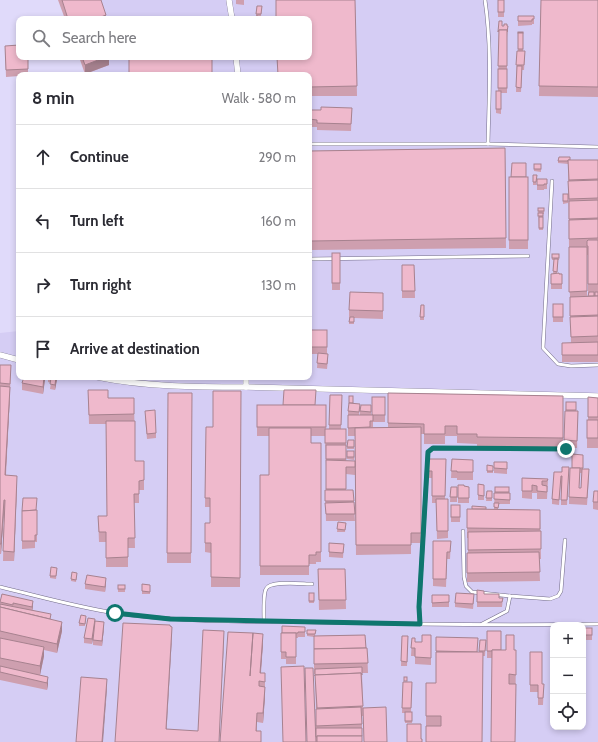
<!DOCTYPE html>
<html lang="en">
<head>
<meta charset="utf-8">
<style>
  :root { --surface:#fff; --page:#f7f7f7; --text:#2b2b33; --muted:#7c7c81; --line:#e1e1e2 }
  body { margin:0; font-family:Cabin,sans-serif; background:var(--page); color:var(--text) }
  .controls { position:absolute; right:12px; bottom:12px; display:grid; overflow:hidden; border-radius:8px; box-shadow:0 2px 6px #0003 }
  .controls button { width:36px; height:36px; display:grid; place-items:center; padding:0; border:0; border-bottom:1px solid var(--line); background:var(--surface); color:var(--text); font:20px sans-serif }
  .stop { position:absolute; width:12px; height:12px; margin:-9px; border:3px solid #0f766e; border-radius:50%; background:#fff }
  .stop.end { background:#0f766e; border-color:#fff; box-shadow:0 1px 4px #0008 }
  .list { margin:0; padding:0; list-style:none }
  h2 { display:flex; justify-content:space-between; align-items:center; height:52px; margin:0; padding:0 16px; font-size:17px }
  h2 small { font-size:13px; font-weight:400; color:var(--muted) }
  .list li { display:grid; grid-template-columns:26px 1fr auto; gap:12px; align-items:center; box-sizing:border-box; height:64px; padding:0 16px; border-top:1px solid var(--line) }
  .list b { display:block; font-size:15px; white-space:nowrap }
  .list em { font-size:13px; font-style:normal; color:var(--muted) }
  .icon { flex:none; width:22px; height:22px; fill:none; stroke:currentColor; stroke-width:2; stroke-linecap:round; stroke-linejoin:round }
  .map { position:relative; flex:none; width:598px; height:742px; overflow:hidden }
  .search { position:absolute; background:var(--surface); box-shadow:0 2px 6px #0003; left:16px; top:16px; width:296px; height:44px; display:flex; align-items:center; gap:10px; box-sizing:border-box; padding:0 14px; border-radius:8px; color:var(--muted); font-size:15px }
  .panel { position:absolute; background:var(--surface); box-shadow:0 2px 6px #0003; left:16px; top:72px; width:296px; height:308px; border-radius:8px }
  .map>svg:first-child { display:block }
  .built { fill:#d5cdf4; fill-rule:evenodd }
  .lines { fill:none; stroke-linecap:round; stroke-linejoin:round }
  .lane-casing { stroke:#726c88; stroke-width:4 }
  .street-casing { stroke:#726c88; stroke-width:6 }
  .lane { stroke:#fff; stroke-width:3 }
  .street { stroke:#fff; stroke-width:5.5 }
  .wall { fill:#ce9faf; fill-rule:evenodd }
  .shaded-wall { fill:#a7828f }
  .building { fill:#efb9cc; stroke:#a7828f }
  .route { stroke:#0f766e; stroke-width:5 }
</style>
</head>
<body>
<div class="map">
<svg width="598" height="742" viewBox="0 0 598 742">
  <rect width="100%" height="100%" fill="#e0dafa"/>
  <path class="built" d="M85,0H598V742H0V333L19,331V377H309V75H87L86,57H309V19H85ZM553,625H583V727H553Z"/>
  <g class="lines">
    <defs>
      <g id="lane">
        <path d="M485,0C492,48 489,96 488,144"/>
        <path d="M309,144H488L598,147"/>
        <path d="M552,181L543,348L558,364L571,366L598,365"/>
        <path d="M309,259L528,256"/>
        <path d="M463,531L464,577L466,586L472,592L510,596L550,599L558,596L561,591L565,540"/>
        <path d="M0,587C38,596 76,607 115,613C177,622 240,621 302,622C401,624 499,626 598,624"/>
        <path d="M264,621C264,614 263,594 266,589C270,580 302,584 312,584"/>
        <path d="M420,624L419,607L428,452L433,448L566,449"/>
        <path d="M482,624L507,611L510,596"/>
      </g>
      <g id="street">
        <path d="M229,0L232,19"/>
        <path d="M236,57L238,75"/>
        <path d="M0,355L19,360"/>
        <path d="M97,377C146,387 197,387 246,387L598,396"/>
        <path d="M246,377V387"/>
      </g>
    </defs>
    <use href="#lane" class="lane-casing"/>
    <use href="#street" class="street-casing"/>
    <use href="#lane" class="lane"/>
    <use href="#street" class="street"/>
  </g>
  <g class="wall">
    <path d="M58,0H101L106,19H65Z"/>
    <path d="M236,0H244V5L236,4Z"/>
    <path d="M355,0L357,96H309V75Z"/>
    <rect x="498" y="0" width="6" height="17"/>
    <path d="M541,0H598V97L539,96Z"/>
    <path d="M257,6H262L261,16H256Z"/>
    <path d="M518,16H534V24H532V25L518,26Z"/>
    <path d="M499,21L502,26H508L507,37V93H501V114L496,113V91H498Z"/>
    <path d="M518,32L523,33V51L525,56L524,70H522L521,92H516L517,51H518Z"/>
    <path d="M5,46L28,69V75H19V76L6,77Z"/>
    <path d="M79,57H109V65L85,74Z"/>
    <path d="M352,108L351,131L317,130V127H309V110H321Z"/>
    <path d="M505,148L506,248L311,250L310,151Z"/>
    <path d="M598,160V362H562V343H571L569,256V247L568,164L558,163V161ZM587,252V255H588V296H587Z"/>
    <path d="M534,164H541V172L534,171Z"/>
    <path d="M533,175H537L536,185H533Z"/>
    <rect x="509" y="177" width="19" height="72"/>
    <path d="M537,179H547V189H544V190H537Z"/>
    <path d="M563,194L568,201V203L563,204Z"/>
    <path d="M538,208H544V214H543V230H539Z"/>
    <rect x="332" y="253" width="8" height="37"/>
    <path d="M552,254H559V260H558L557,273L562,274V289H551V274H553L554,260H552Z"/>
    <path d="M402,265H414L415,298H402Z"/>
    <path d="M383,293V319L354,318V324H349V310Z"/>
    <rect x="553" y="304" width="10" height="18"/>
    <path d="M421,305H424V320H420Z"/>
    <path d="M309,330H327V354L328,359L327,369L317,368L318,354H309Z"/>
    <path d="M0,365H11L10,393L6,475L17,485L14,561H3L4,510L1,554H0Z"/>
    <path d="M45,377L43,394L22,390V383Z"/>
    <path d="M48,377H57L55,390L50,389L51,383L48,382Z"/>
    <path d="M88,390L108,398H134L135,461H144V490H139V503H134L135,548H128V567H106V542H99L98,516H107L106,424H89Z"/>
    <path d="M241,391L240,587H211V553L205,552V523H210V507H205L206,427H213Z"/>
    <path d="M168,393H192L191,563H167Z"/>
    <path d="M388,393L563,396V448L477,446V444L457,443V436H445V444H424V434H421V543H411V554L356,555L355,436H348V411L353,403L360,409L359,415H360V411L371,405V415H372V397H385V422H373V427H388Z"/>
    <path d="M330,395L342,402L341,429H346V461H355V475L346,474V490H353L355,521H326L325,490H326V466L325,436H311V443H321V562H316V564H309V575H260V475H269V436H257V405H326V429H329Z"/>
    <path d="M588,397L598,398V448H587V420H588Z"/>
    <path d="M566,402H576V411H578L577,448L564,447Z"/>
    <path d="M145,416L156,433V438L147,439Z"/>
    <path d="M348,440H354V449H347Z"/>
    <path d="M347,451H354V460L347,459Z"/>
    <path d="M583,455V469L589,476L587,505L569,504V497L572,468ZM580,473H582L581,488H579Z"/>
    <path d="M428,459H446L445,499H448V538L437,539L436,503H432V478H428Z"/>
    <path d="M452,459L473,460V480H457V478H451Z"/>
    <path d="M494,462H507V474L494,473Z"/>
    <path d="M487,465L493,466V473H487Z"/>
    <path d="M569,467L567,505H561V481L559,505L552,504V499L562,472Z"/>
    <path d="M522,478L548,479L547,499H537V493H532V499L522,498Z"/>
    <path d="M478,484L484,485V500H478Z"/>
    <path d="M458,485L464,486L469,487V503H458Z"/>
    <path d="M451,487H457V502H450Z"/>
    <path d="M495,487H509V493H510V504H499L498,509L540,510L541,559H539L540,581L467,582V553H468V538H467V509H494Z"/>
    <path d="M487,491H492V501H486Z"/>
    <path d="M598,491V510L593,509V502Z"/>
    <rect x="451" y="505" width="9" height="17"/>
    <path d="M37,510V542H35V548L22,549V511Z"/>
    <path d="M338,522L346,523L345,532H337Z"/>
    <path d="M433,541H451L450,559H447L446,587L433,586Z"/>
    <path d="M329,543L344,544L343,558L329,557Z"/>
    <path d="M318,569H345L346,609L319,610Z"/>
    <path d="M57,570L56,579L50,578V576Z"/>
    <path d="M77,575L76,582L71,581V579Z"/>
    <path d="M106,583L105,592L85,589V584Z"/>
    <path d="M142,584L150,585V594H142Z"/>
    <rect x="118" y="585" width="7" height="7"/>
    <path d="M477,590L484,594L499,598H503L502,607H477Z"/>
    <rect x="309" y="593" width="5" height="10"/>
    <path d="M2,594L33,606L32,611L51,619L62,631L57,653L44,650V656L40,675L48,684L47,690L0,680V604Z"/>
    <rect x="432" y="595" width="17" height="12"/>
    <path d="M474,599L473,609L455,607V603Z"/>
    <path d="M86,618L85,626H79V623Z"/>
    <path d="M95,624L92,644L84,643V638Z"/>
    <path d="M104,627L102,646L93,645V640Z"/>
    <path d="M305,627V637H298V638H296V664H286V659H281V633Z"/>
    <rect x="583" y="628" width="9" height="12"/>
    <path d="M307,630H316L315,636L365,635L366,648H367L368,673H362L363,706V716H362V742H316V709L315,674H314V637L307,636Z"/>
    <path d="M487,631L501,650H516L515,742L492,658H487Z"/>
    <path d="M431,635V665L415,664V656H411L412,638L415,642H422Z"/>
    <path d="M402,636H408L407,666H401Z"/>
    <path d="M436,637L478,652H479L480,640H486L485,656H483L482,742H426V683H436Z"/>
    <path d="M253,643H263L261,673L265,683V696L263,723L257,722V731H261V742H220Z"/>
    <path d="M530,652L542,684H544L543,705H538V692H530Z"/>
    <path d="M403,682H412L411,712H412V723H405V713H402Z"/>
  </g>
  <g class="shaded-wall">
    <path d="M106,15V19H96Z"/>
    <path d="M106,57H109V65L85,74V65Z"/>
    <path d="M44,377H45V380L43,394V387Z"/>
    <path d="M56,377L57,380L55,390V385Z"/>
    <path d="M10,387V396L5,485V475Z"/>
    <path d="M17,476V485L14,561V552Z"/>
    <path d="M4,500V510L1,554V544Z"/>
    <path d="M106,578V583L105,592V587Z"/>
    <path d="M33,601V606L32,612V607Z"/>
    <path d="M95,619V624L92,644V639Z"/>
    <path d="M62,622V631L57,653V644Z"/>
    <path d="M104,622V627L102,646V641Z"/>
    <path d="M172,627V636L166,739V729Z"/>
    <path d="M224,631V640L219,742Z"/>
    <path d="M253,633V643L250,685V676Z"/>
    <path d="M263,634V643L260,682V673Z"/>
    <path d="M44,647V656L40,675V666Z"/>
    <path d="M48,677V684L47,690V683Z"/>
    <path d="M107,679V688L103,742H102Z"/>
    <path d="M265,687V696L263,723V713Z"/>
  </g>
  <g class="building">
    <path d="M62,0H101L106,15L96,19H68Z"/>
    <path d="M276,0H355L357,86L309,87V75H278L277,57H309V19H276Z"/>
    <rect x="498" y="0" width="6" height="12"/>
    <path d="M541,0H598V87L539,86Z"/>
    <path d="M257,6H262L261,14H256Z"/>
    <path d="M256,16H258L259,19H256Z"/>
    <path d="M518,16H534V19H532V21H518Z"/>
    <path d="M499,21H502V26H504V24H507V26H508L507,32V30H499L498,32Z"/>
    <path d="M499,30H507V66H498Z"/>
    <rect x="518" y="32" width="5" height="1"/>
    <rect x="518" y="33" width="5" height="16"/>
    <path d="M19,45V57H28V69L6,70L5,46Z"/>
    <path d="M517,51H525L524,65H516Z"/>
    <path d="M82,57H106L85,65Z"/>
    <rect x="129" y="57" width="83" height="18"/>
    <path d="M517,66H522L521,88L516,87Z"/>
    <rect x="498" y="69" width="9" height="19"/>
    <rect x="496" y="91" width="5" height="18"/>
    <path d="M321,107L352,108L351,124L317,123V120L309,119V110H321Z"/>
    <path d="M505,148L506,238L311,241L310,151Z"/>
    <path d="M559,157H570V160H568V161H558Z"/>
    <path d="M568,160H598V179L569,180Z"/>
    <path d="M512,163H526V177H511Z"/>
    <rect x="534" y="164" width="7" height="5"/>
    <path d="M533,175H537L536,182H533Z"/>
    <rect x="509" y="177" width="19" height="63"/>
    <path d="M537,179H547V184H544V185H537Z"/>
    <path d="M598,180V198L569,199L568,181Z"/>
    <rect x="563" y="194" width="5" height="7"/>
    <path d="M598,200V218L569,219V201Z"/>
    <rect x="538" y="208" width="6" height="3"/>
    <rect x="538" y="213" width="5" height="3"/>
    <rect x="539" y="217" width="4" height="11"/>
    <path d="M598,219V238L569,239V220Z"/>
    <path d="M588,240H598V284H588V246H587V241Z"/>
    <path d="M569,247H587V291L569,292Z"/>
    <rect x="332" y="253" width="8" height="30"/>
    <rect x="552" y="254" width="7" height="4"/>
    <path d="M554,259H558L557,272L553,271Z"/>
    <path d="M402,265H414L415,291H402Z"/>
    <path d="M559,273V274H562V284H551V274Z"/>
    <path d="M350,292L383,293V311L349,310Z"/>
    <path d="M589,292H594V296H588Z"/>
    <rect x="595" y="292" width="3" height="4"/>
    <path d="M598,296V315L570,316V297Z"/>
    <rect x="553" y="304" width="10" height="13"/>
    <path d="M421,305H424V317H420Z"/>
    <path d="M598,316V336L571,337L570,317Z"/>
    <path d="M350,317H354V322H349Z"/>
    <rect x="309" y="330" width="18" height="17"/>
    <path d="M598,342V355H562V343Z"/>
    <path d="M318,353L328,354L327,364L317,363Z"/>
    <path d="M0,365H11L10,384L0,383Z"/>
    <path d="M24,377H44L43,387L22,383Z"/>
    <path d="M48,377H56L55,385L50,384L51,378Z"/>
    <path d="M0,386L10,387L5,475L17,476L14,552L3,551L5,500H4L1,544H0Z"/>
    <path d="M88,390H108V398H134V414L89,415Z"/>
    <path d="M284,390H316L315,405H283Z"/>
    <path d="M213,391H241L240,578L211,577V543H205V523H210V498H205L206,427H213Z"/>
    <path d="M168,393H192L191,553H167Z"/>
    <path d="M388,393L563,396V438L477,437V434H457V426H445V434H424V424L388,423Z"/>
    <path d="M330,395H342L341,425H329Z"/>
    <rect x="349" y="396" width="4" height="7"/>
    <rect x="372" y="397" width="13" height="18"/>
    <path d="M588,397L598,398V417H588Z"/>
    <rect x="566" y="402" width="10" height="8"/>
    <path d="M349,403L360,404L359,412L348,411Z"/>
    <rect x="257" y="405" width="69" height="22"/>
    <path d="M361,405H371V412L360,411Z"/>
    <path d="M155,410L156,433L147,434L145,411Z"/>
    <path d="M565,411H578L577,441L564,440Z"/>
    <path d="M348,415H373V421H370V427L348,428Z"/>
    <rect x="587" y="420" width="11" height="18"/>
    <path d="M106,421H135V461H144V480L139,481V494H134L135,538H128V557L106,558V532H99L98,516H107Z"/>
    <path d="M421,427V533H411V545H356L355,428Z"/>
    <path d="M269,428H311V443H321V552H316V555H309V566H260V475H269Z"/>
    <rect x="325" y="429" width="21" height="14"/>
    <path d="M348,440H354V447H347Z"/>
    <rect x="326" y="445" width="20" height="14"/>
    <rect x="347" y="451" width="7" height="6"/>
    <path d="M572,454L583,455V468H572Z"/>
    <path d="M428,459H446L445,496H432V471H428Z"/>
    <path d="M452,459L473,460V472H457V471H451Z"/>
    <path d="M326,460L355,461V467H346V489H326Z"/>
    <path d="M494,462H507V469L494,468Z"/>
    <path d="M487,465L493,466V471H487Z"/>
    <path d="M562,467H569L567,500H561L562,476H561L559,500L552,499L554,472H562Z"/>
    <path d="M570,468H580L579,488H581L582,469H589L587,498L569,497Z"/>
    <path d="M522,478L548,479L547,481H542V485L547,486V492L537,491V486L532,485V491H522Z"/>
    <path d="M478,484L484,485V496L478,495Z"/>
    <path d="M458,485H464V486L469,487V498H458Z"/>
    <path d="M451,487H457V497H450Z"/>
    <rect x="495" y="487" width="14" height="5"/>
    <path d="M325,490H353L354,501H325Z"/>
    <path d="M487,491H492V498H486Z"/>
    <path d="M594,491H598V502H593Z"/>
    <path d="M494,493H510V500L494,499Z"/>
    <path d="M23,498H37L36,510L22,511Z"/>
    <path d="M436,499H448V531H437Z"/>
    <path d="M354,502L355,514H326L325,503Z"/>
    <path d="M494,503H499L498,508L494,507Z"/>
    <rect x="451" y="505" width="9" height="12"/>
    <path d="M472,506L486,507V509H472Z"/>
    <path d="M467,509L540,510V529L467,528Z"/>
    <path d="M37,510V535H35V541H22V511Z"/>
    <path d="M338,522L346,523L345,530L337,529Z"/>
    <path d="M541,531V549L468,550V532Z"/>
    <path d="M433,541H451L450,552H447L446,579H433Z"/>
    <path d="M329,543L344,544L343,553L329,552Z"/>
    <path d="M539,552L540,572L467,573V553Z"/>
    <path d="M51,567L57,568L56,576H50Z"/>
    <path d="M318,569H345L346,600H319Z"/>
    <path d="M72,572L77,573L76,580L71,579Z"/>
    <path d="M87,575L106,578L105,587L85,584Z"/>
    <path d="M142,584L150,585V592L142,591Z"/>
    <rect x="118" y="585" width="7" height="4"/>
    <path d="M477,590L484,591V594H499V598H503L502,602H477Z"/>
    <rect x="309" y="593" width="5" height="8"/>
    <path d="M456,593L474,594L473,604L455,603Z"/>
    <path d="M2,594L33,601L32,607L13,603V605L0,602Z"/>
    <path d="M432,595H449V602L432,603Z"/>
    <path d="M0,604L51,614L50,619L0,607Z"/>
    <path d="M0,607L62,622L57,644L0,631Z"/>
    <path d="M81,615L86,616L85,624L79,623Z"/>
    <path d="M88,618L95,619L92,639L84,638Z"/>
    <path d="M95,621L104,622L102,641L93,640Z"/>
    <path d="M123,623L170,625V626L172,627L166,729L198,731L203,630L224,631L219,742H115Z"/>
    <path d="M282,626L305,627V632H298V633H282Z"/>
    <rect x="583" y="628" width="9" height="7"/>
    <path d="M307,630H316L315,634H307Z"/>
    <path d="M487,631H501V650H492V651H487Z"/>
    <path d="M228,632L253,633L250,676L253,633L263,634L260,673H265V682L259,681V686L265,687L263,713H257L256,731H261V742H220Z"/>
    <path d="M281,633H296V657H286V652H281Z"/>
    <path d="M365,635L366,648L314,649V636Z"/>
    <path d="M422,635H431V658L415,657V648H411L412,638H415V642H422Z"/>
    <path d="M506,635H514V650H516V675L509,674V684H516L515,742H491L492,650H506Z"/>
    <path d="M402,636H408L407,662L401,661Z"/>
    <path d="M436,637L478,638L477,652L436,651Z"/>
    <path d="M0,638L44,647L40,666L0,658Z"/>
    <path d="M480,640H486L485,651H479Z"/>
    <path d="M367,648L368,663L314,664V649Z"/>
    <path d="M436,652H483L482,742H426V726H441V716H426V683H436Z"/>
    <path d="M530,652H542V684H544L543,698H538V685H530Z"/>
    <path d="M0,666L48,677L47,683L0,672Z"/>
    <path d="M304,666L306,742H283L281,667Z"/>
    <path d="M362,667V675L361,673L315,675V676V669Z"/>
    <path d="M305,668H313L316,742H307Z"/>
    <path d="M361,673L363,706L317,708L315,675Z"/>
    <path d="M81,677L107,679L102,742H76Z"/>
    <rect x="404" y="677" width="3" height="4"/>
    <path d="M403,682H412L411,708H402Z"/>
    <path d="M361,707L362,724L316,726V709Z"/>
    <path d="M386,707L387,742H364L363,708Z"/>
    <rect x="405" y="712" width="7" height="9"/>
    <path d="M407,724H421V739H422V742H407Z"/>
    <path d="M316,728H362V736H317V737H316Z"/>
    <rect x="317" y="736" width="45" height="6"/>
  </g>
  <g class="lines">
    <path class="route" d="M115,613L170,619L420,624L419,607L428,452L433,448L566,449"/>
  </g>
</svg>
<div class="controls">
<button>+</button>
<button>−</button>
<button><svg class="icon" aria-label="locate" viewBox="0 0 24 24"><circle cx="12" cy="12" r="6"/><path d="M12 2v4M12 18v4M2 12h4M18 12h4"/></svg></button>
</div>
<div class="stop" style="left:115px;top:613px"></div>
<div class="stop end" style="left:566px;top:449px"></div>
<div class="search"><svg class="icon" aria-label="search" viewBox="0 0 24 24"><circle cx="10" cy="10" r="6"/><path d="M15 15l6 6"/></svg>Search here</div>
<section class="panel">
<h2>8 min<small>Walk · 580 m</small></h2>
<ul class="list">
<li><svg class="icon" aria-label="ahead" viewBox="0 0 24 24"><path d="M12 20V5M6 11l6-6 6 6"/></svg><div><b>Continue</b></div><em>290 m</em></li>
<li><svg class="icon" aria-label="left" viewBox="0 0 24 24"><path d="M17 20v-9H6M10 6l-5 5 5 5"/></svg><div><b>Turn left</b></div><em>160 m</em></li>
<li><svg class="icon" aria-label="right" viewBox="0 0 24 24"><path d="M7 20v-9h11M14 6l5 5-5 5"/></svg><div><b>Turn right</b></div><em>130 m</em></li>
<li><svg class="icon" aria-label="arrive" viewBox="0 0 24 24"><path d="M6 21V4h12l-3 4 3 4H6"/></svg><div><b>Arrive at destination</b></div></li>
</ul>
</section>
</div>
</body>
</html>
